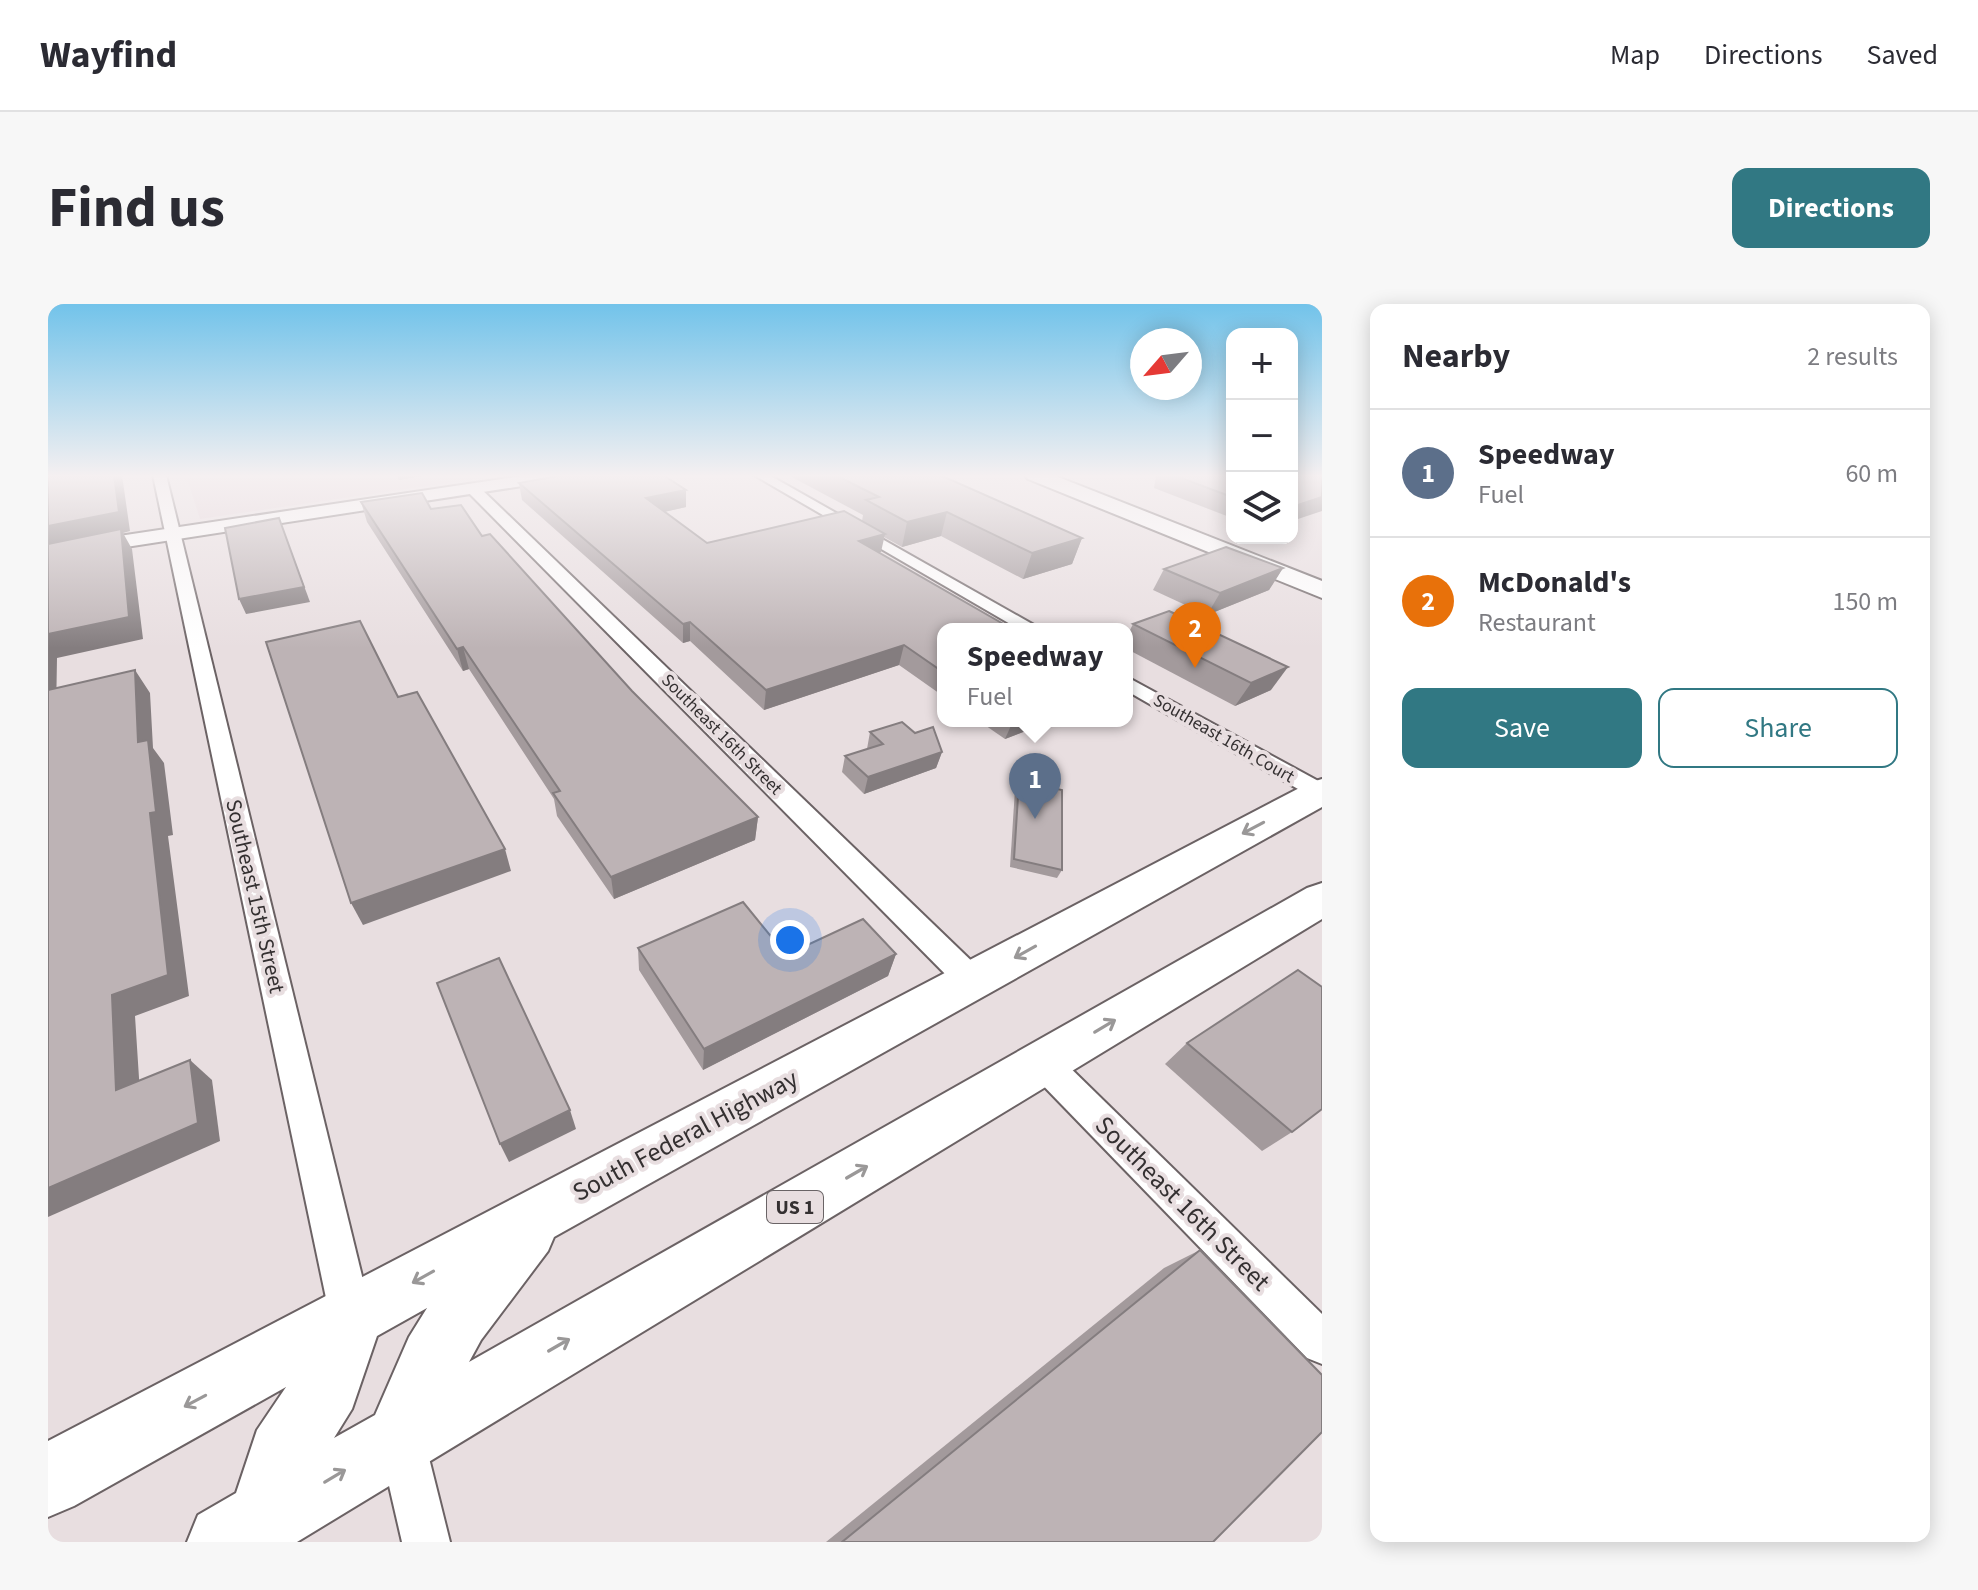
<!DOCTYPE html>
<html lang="en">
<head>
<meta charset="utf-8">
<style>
  :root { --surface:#fff; --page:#f7f7f7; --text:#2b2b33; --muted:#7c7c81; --line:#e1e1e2; --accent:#317883 }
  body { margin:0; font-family:"Source Sans 3",sans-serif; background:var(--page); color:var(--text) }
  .controls { position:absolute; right:24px; top:24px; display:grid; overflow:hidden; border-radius:16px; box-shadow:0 4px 20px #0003 }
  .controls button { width:72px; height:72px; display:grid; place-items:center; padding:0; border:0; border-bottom:2px solid var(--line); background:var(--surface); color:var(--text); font:40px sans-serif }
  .compass { position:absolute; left:1082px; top:24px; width:72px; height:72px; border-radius:50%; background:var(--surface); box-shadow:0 4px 20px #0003; rotate:242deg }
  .you { position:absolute; left:742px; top:636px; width:28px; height:28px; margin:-20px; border:6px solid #fff; border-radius:50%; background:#1a73e8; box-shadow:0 0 0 12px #1a73e833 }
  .badge { display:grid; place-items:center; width:52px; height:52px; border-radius:50%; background:var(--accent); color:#fff; font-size:26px; font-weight:700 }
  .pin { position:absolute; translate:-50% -66px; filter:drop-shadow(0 2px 4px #0008) }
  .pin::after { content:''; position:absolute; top:42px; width:28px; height:24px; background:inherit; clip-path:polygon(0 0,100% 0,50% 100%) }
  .popup { position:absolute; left:889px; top:319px; width:196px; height:104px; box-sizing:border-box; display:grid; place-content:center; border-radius:16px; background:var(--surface); filter:drop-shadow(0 2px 6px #0005); font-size:26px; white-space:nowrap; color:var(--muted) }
  .popup b { font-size:30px; color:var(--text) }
  .popup::after { content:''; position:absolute; left:50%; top:100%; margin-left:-16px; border:16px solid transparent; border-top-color:var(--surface) }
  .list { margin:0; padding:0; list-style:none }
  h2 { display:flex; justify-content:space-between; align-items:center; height:104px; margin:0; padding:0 32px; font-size:34px }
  h2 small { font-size:26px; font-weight:400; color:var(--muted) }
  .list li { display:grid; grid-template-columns:52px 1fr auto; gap:24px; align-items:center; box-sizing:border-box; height:128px; padding:0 32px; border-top:2px solid var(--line) }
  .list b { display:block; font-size:30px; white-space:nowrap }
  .list p { margin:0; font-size:26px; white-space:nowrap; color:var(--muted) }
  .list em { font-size:26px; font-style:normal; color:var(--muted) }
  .actions { display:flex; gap:16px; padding:24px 32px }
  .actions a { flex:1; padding:18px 0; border:2px solid var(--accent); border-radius:16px; text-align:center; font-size:28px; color:var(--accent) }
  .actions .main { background:var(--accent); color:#fff }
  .icon { flex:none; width:44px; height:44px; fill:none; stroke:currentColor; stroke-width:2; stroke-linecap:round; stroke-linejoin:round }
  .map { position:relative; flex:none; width:1274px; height:1238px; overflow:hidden; border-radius:16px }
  header { display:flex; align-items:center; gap:48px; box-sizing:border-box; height:112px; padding:0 40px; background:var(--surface); border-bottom:2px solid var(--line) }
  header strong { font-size:38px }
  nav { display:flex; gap:44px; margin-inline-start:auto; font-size:28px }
  .intro { display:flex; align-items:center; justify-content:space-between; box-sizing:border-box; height:192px; padding:0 48px }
  h1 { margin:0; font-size:56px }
  .button { padding:20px 36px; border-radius:16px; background:var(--accent); color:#fff; font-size:28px; font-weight:700 }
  main { display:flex; gap:48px; padding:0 48px }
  aside { flex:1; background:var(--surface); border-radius:16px; box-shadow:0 4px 20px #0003 }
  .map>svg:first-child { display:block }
  .built { fill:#e2d1d6 }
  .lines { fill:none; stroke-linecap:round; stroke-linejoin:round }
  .minor-casing { stroke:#6b6264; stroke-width:4 }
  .tertiary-casing { stroke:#6b6264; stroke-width:4 }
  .primary-casing { stroke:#6b6264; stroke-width:4 }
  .minor { fill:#fff; fill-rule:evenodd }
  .tertiary { fill:#fff; fill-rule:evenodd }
  .primary { fill:#fff; fill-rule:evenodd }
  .wall { fill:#a39a9c }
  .shaded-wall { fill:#847d7f }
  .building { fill:#bdb3b5; stroke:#847d7f; stroke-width:2 }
  .oneway { stroke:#9a9898 }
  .labels { text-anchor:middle; stroke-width:8; stroke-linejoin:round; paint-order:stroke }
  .far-street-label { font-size:18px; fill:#343031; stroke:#e8dee0 }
  .shield { fill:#e8dee0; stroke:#6a6466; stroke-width:2 }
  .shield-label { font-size:20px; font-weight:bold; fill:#343031 }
  .street-label { font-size:22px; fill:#343031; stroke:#e8dee0 }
  .near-street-label { font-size:26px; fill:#343031; stroke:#e8dee0 }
</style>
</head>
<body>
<header>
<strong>Wayfind</strong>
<nav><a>Map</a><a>Directions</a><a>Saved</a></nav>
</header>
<div class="intro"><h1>Find us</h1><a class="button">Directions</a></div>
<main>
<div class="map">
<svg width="1274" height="1238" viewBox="0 0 1274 1238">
  <rect width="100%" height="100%" fill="#e8dee0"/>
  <path class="built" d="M138,171H454L152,215Z"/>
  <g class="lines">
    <defs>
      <g id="minor">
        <path d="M105,171H118L324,1013L318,1028L303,1034L288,1028L282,1013Z"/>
        <path d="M706,171H721L993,325H971Z"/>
        <path d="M419,181H429L935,668L939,677L935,686L924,689L913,686L419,187Z"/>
        <path d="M1079,373L1274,479V495L1264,493L1079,387Z"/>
        <path d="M995,744L1007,749L1274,1010V1060L1259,1054L983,769L979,759L983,749Z"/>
        <path d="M353,1111L369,1118L376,1134L402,1238H354L330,1134L337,1118Z"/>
      </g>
      <path id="tertiary" d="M480,171H521L513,176L52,247L0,260V248L51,235Z"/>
      <g id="primary">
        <path d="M977,171H1005L1274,277V294L980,175Z"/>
        <path d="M1274,475V503L506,933L500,947L433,1036L421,1058L1259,584L1274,579V615L249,1238H139L150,1211L188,1189L209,1126L238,1083L26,1202L0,1213V1137L1261,479ZM379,1004L361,1033L327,1111L286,1134L304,1105L329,1032Z"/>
      </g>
    </defs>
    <use href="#minor" class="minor-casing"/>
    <use href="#tertiary" class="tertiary-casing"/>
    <use href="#primary" class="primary-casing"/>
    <use href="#minor" class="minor"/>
    <use href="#tertiary" class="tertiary"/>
    <use href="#primary" class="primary"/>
  </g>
  <g class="wall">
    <path d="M740,171H892L1034,234L1024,260L975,275L893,232L854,243L836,233L832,249L895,325V392L851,361L716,406L642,337L635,339L474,196L471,179L638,203L616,208L659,239L814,217L815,211Z"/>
    <path d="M1108,171H1184V214L1106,184Z"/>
    <path d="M313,198L383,205L434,232L584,387L710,513L707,536L566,595L509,512L506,495L421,365L415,367L319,218Z"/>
    <path d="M1235,264L1221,286L1159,311L1105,286L1116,265Z"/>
    <path d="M1085,320L1223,386L1187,402L1079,345V332Z"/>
    <path d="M931,417H997L996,420L957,435Z"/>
    <path d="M822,428L867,429L894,448L888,464L816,490L794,468L797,452L819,445Z"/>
    <path d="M971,477L1014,566L1009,574L962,563L967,485Z"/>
    <path d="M590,644L738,651L848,650L840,672L655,766L591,666Z"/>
    <path d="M1139,739L1244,828L1214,847L1117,760Z"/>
    <path d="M1152,946L1165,1238H778L1116,964Z"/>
  </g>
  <g class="shaded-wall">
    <path d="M66,171H74L82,227L75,229L84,245L95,335L9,354L8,411L0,401V222Z"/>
    <path d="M349,171H380L351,176Z"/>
    <path d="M638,186V203L598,212V194Z"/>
    <path d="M1274,193V207L1244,217V203Z"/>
    <path d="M899,208L893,232L854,243L859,218Z"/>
    <path d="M231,214L262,298L198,310L191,295Z"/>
    <path d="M837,230L833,248L808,255L811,237Z"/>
    <path d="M1034,234L1024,260L975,275L984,249Z"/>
    <path d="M1235,264L1221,286L1159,311L1172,289Z"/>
    <path d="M642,318V337L635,339V320Z"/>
    <path d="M856,341L851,361L716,406L718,386Z"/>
    <path d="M415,343L421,365L415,367L409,345Z"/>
    <path d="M1240,363L1223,386L1187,402L1203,379Z"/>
    <path d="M87,366L102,389L105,444L116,459L125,531L120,532L141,692L87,712L93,805L68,786L64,691L90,438Z"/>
    <path d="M965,417H997L996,420L957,435Z"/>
    <path d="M894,448L888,464L816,490L820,473Z"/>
    <path d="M710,513L707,536L566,595L563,573Z"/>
    <path d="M457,545L463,567L315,621L303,599Z"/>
    <path d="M848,650L840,672L655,766L656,745Z"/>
    <path d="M142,756L164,776L172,837L0,913V884Z"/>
    <path d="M522,806L528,825L461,858L452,840Z"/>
  </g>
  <g class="building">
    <path d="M0,171H66L71,208L0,222Z"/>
    <path d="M515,171H615L638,186L598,194L659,239L796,207L837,230L811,237L964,325H895V368L856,341L718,386L642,318L635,320L471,179Z"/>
    <path d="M787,171H892L1034,234L984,249L899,208L859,218L818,196L831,193Z"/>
    <path d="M1125,171H1184V193Z"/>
    <path d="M1244,171H1274V193L1244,203Z"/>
    <path d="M374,189L383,205L413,201L434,232L442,230L584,387L710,513L563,573L505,489L512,487L415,343L409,345L313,198Z"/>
    <path d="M231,214L256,283L191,295L177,224Z"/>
    <path d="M73,225L81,313L0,330V240Z"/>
    <path d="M1178,243L1235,264L1172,289L1116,265Z"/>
    <path d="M1121,307L1240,363L1203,379L1085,320Z"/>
    <path d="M312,317L350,393L369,388L457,545L303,599L218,338Z"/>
    <path d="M87,366L90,438L100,436L108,508L102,509L120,671L64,691L68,786L142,756L150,819L0,884V386Z"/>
    <path d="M854,418L867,429L885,423L894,448L820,473L797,452L835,440L822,428Z"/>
    <path d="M971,477L1014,486V566L966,555Z"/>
    <path d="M695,598L738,651L815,615L848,650L656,745L590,644Z"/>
    <path d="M451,654L522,806L452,840L389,679Z"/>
    <path d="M1250,666L1274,683V805L1244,828L1139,739Z"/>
    <path d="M1152,946L1274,1071V1128L1165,1238H794Z"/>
  </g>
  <defs><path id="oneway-shaft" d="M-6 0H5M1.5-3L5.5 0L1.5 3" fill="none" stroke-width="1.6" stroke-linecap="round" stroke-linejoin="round" transform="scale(2)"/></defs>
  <g class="oneway">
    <use href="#oneway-shaft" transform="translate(1205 524) rotate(152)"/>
    <use href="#oneway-shaft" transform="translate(977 648) rotate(151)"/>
    <use href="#oneway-shaft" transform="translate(1057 722) rotate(-31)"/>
    <use href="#oneway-shaft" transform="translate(809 868) rotate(-30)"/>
    <use href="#oneway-shaft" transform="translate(375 973) rotate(151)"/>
    <use href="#oneway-shaft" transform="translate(511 1041) rotate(-30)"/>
    <use href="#oneway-shaft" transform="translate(147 1097) rotate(152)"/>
    <use href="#oneway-shaft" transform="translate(287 1172) rotate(-31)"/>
  </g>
  <linearGradient id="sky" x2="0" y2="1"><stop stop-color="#72c3ea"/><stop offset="0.5" stop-color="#f5f0f1"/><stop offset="1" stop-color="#f5f0f1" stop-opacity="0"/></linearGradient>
  <rect width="1274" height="344" fill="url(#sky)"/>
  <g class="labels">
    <g class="far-street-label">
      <text transform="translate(674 430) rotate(45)" y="6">Southeast 16th Street</text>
      <text transform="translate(1176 434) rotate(30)" y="6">Southeast 16th Court</text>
    </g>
    <rect class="shield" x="719" y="887" width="56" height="32" rx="6"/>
    <g class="shield-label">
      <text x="747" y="910">US 1</text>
    </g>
    <g class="street-label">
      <text transform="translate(208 592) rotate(77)" y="8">Southeast 15th Street</text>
    </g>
    <g class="near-street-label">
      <text transform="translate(637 831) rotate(-28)" y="9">South Federal Highway</text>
      <text transform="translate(1135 899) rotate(45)" y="9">Southeast 16th Street</text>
    </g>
  </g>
</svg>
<div class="controls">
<button>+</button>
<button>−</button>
<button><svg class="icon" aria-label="layers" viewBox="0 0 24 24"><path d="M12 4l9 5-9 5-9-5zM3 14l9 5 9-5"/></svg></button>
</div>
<svg class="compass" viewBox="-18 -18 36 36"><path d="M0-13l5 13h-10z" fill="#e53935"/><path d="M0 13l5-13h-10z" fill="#7c7c81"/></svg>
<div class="you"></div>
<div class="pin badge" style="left:987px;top:515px;background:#5c6f8a">1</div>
<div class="popup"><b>Speedway</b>Fuel</div>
<div class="pin badge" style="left:1147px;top:364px;background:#e8710a">2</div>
</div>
<aside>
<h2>Nearby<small>2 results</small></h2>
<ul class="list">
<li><span class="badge" style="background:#5c6f8a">1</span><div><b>Speedway</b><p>Fuel</p></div><em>60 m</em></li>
<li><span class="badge" style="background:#e8710a">2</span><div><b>McDonald's</b><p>Restaurant</p></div><em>150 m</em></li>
</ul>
<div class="actions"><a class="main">Save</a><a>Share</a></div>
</aside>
</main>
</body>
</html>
